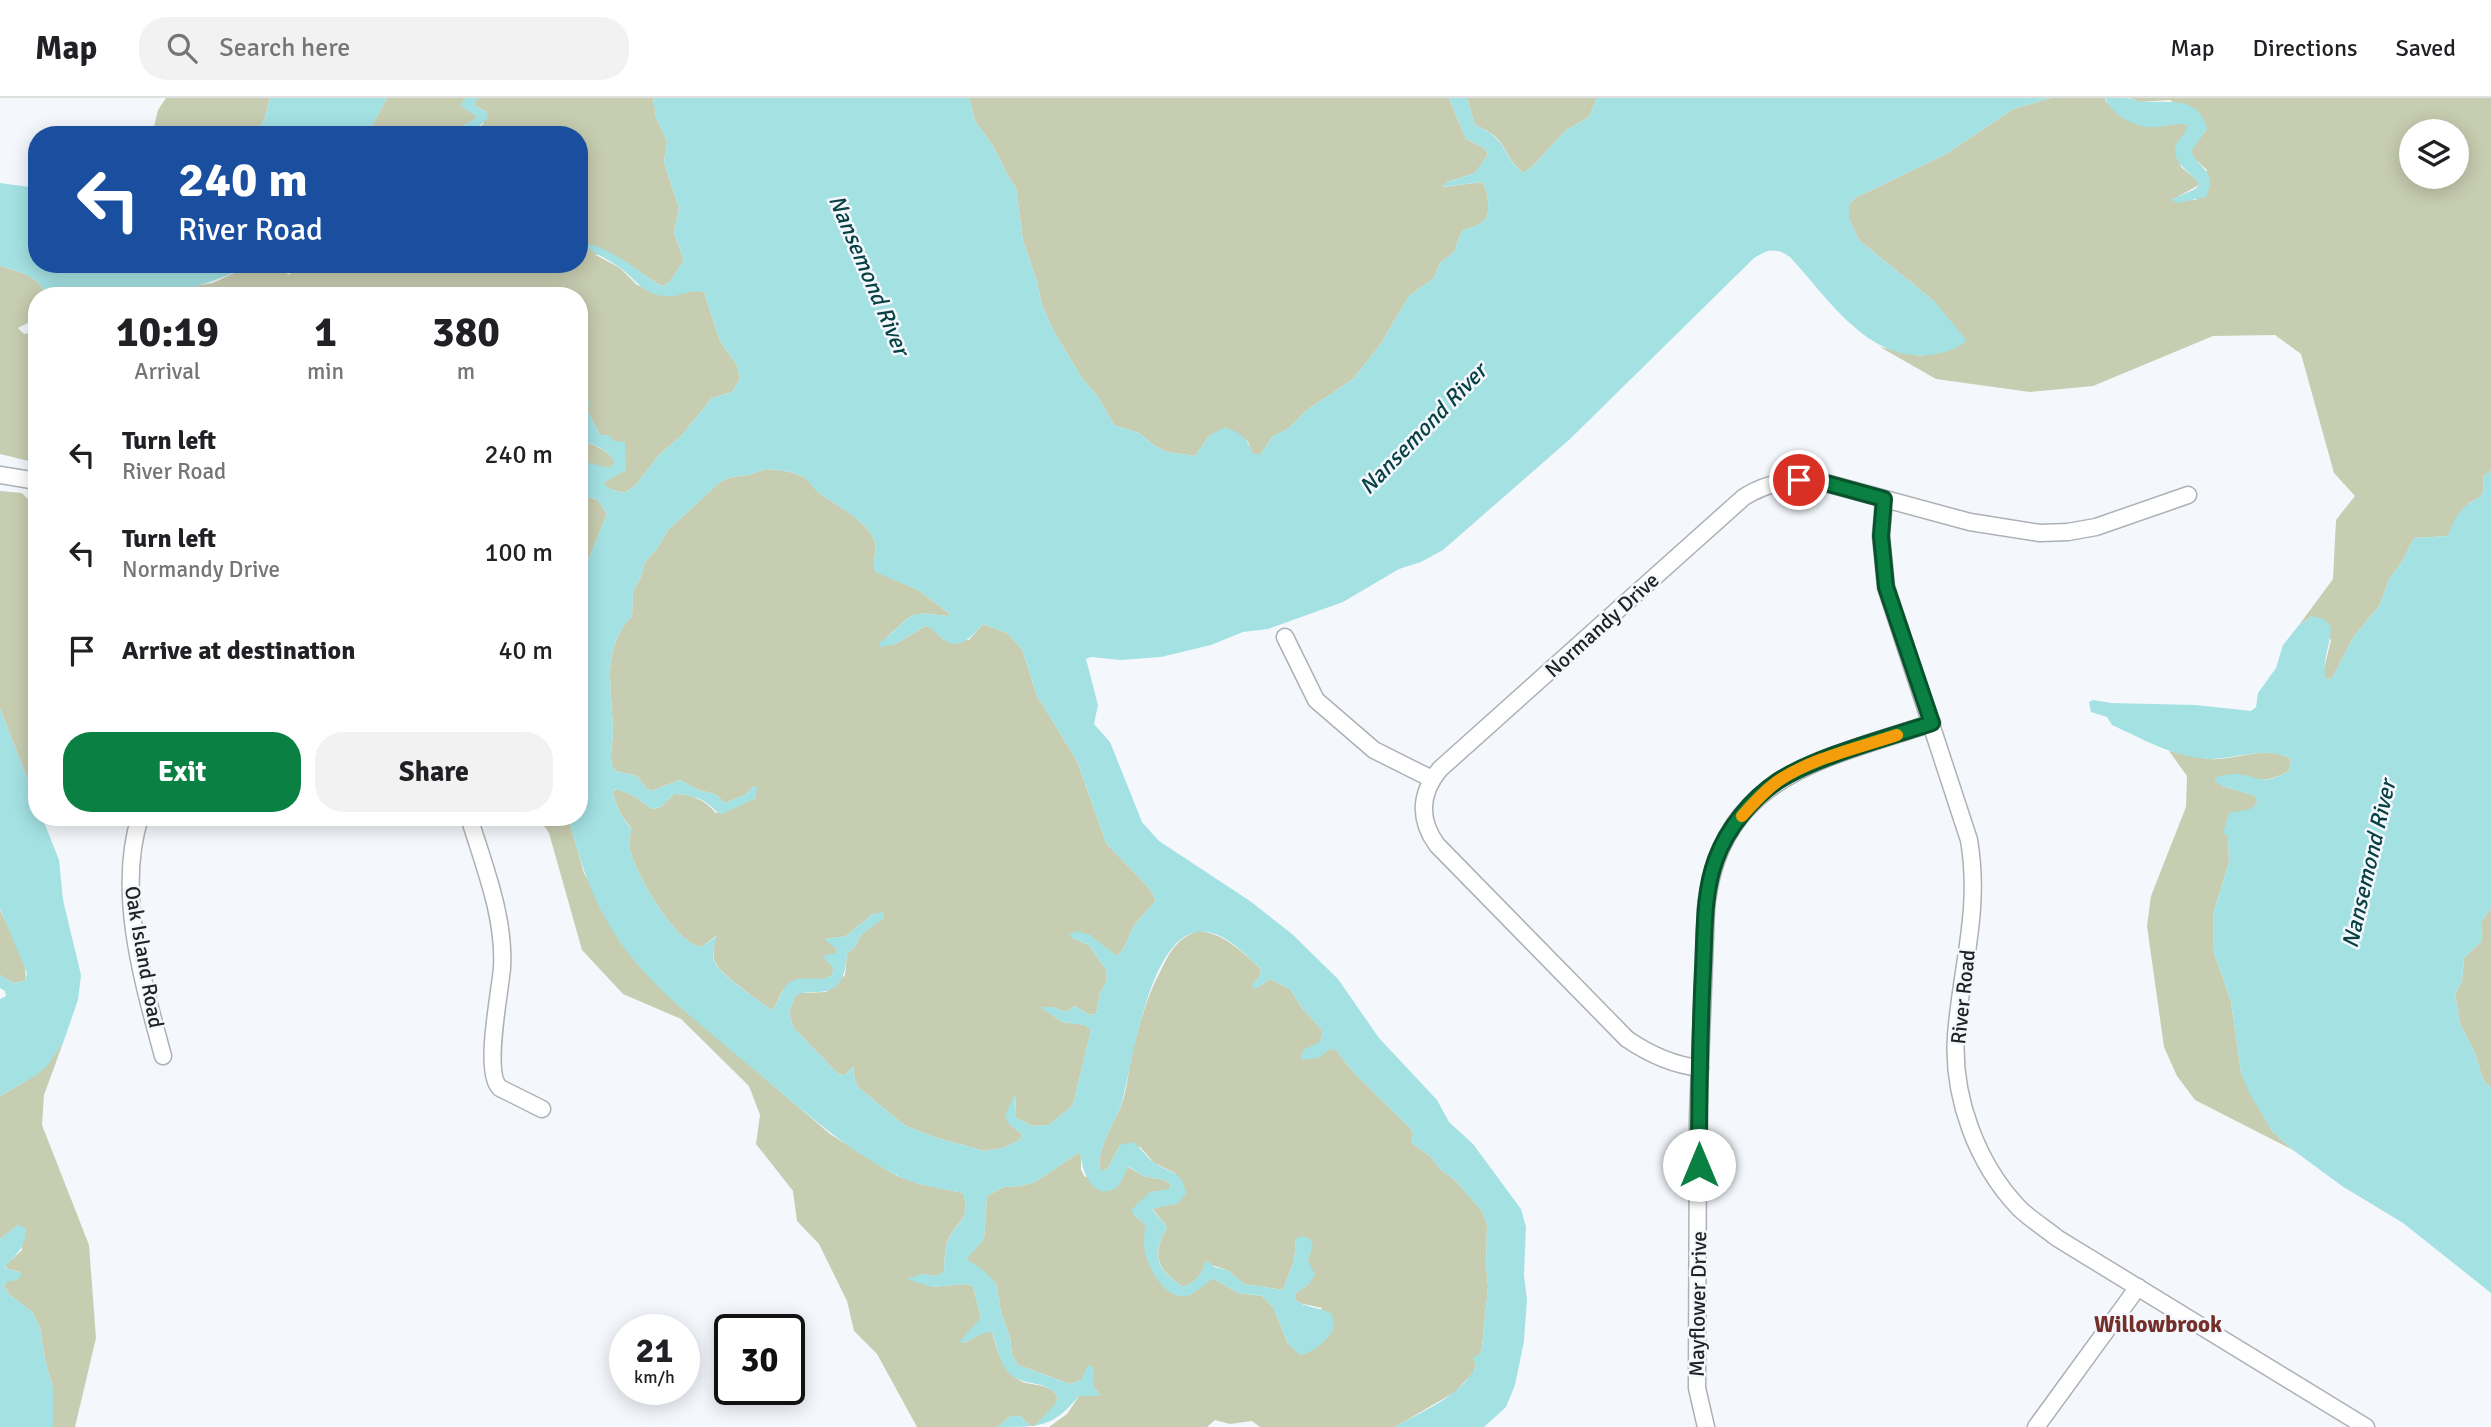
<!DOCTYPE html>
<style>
:root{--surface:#fff;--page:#f2f2f2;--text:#202124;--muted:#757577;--line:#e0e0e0;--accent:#0b8043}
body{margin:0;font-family:Signika,sans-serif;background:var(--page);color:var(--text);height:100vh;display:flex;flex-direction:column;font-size:26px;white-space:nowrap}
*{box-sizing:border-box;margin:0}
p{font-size:23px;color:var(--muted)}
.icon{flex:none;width:38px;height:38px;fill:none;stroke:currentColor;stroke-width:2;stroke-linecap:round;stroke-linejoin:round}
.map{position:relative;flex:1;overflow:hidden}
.drawer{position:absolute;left:28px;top:189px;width:560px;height:539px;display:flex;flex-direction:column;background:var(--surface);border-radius:28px;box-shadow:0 4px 18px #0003}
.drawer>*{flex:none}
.hud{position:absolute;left:28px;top:28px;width:560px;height:147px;border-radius:28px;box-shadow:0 4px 18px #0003;background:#1a4fa0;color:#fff;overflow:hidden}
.tools{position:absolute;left:2399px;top:21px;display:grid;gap:14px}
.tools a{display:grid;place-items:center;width:70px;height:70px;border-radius:50%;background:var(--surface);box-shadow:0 4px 18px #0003;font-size:35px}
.speed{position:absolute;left:609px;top:1216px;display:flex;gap:14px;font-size:35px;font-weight:700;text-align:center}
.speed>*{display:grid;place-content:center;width:91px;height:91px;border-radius:50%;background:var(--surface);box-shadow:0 4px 18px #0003;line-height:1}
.speed small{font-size:18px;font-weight:400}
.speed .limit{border:4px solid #111;border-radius:10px;background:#fff;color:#111}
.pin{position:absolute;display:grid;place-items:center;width:60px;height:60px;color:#fff;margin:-30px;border:4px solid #fff;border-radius:50%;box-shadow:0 2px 7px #0007}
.me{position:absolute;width:77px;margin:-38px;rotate:0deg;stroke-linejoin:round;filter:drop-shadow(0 0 5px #0008)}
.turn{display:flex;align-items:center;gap:24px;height:147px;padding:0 35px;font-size:32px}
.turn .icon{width:91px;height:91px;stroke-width:2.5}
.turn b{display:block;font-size:49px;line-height:60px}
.eta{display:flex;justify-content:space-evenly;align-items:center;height:119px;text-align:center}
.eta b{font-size:42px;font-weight:800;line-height:49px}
.button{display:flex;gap:14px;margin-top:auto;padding:14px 35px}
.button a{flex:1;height:80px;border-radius:28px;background:var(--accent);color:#fff;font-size:28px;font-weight:800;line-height:80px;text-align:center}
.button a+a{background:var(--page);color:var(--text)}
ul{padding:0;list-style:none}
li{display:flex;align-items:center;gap:21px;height:98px;padding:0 35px}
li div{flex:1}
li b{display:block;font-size:26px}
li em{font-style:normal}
header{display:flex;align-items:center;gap:42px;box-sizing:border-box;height:98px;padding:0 35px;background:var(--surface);border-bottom:2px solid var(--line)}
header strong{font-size:33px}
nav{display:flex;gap:38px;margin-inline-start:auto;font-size:24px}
.search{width:490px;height:63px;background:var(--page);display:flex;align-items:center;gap:18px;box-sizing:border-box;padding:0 24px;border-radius:28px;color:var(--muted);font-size:26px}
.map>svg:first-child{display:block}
</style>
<header>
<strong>Map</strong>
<div class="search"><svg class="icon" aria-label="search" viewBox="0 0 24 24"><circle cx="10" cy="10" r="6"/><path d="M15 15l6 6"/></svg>Search here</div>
<nav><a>Map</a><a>Directions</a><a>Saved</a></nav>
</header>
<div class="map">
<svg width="2491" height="1329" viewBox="0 0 2491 1329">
<rect width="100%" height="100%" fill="#f4f8fd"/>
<g fill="#c7cdb0" fill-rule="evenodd">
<polygon points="166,0 270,0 265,20 255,37 152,37 158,12"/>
<polygon points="387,0 466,0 461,7 478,19 462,29 458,37 367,37"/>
<polygon points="478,0 653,0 656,20 667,43 664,64 679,110 674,135 684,162 669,185 661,188 622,162 594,156 620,170 637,187 671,198 693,192 704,194 720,243 737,267 740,281 732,294 712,300 682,337 658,358 635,388 624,395 610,391 602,385 626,372 614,343 600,337 588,314 588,302 579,301 579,198 68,198 71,191 81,189 146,196 213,185 253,166 279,166 280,172 290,177 290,166 579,166 579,37 470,37 483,26 487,14 476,8 474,4"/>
<path d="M969,0h480l17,41 18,9 4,7 -13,18 -28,9 -4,5 40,-5c4,9 9,31 1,39 -5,4 -15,7 -22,10l-8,21 -14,11 -6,15 -25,18 -29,49 -27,34 -46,31 -19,19 -15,7 -13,19 -8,-1 -4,-13 -38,-6 -15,21 -28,-4 -12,-6 -16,-13 -25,-8 -16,-28 -16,-19 -29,-48 -11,-25 -6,-27 -13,-37 -7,-53 -8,-12 -15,-30 -18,-25z"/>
<path d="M1467,0h130l-8,19 -24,14 -33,36 -9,6c-23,-20 -13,-34 -48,-48z"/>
<path d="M2051,0h54l1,4 48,25 26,-4 7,2v5l-11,16 5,21 16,13 2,5 -27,15h24l11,-30 -13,-12 -4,-7 17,-22 -37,-29 -31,2 -9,-4h361v372l-8,7 1,11 -3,9 -12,6 -21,33 -34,2 -12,24 -13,17 -9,26 -26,31 -22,42 -7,1 -2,-6 8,-33 -19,-24 -13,9 34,-46 3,-59 19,-24 -21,-23 -33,-119 -26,-19 -62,1 -120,50 -63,6 -94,-13 -56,-32 41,9 14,-54 -76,-62 -10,-21v-15l6,-6 91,-44 67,-45zM2412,33h45v46h-45z"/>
<path d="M0,168c23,7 35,8 48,30h-11v22l-19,10 6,6 13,-3v132l-37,-9z"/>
<path d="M579,344c15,1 28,8 37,20l-7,7 -30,12z"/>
<path d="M766,371c13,1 25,2 38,8 6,4 9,11 15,16 17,12 45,26 55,46 5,12 -3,21 1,32l43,19 32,24 -2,2c-11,-1 -24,-4 -34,-1 -10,4 -24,21 -34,28l16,1 29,-18 7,2 12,12h25l14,-16 24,9 15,16 15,47 40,65 29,82 43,45 7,12 -23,27 -9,21 -8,9 -26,-22 -18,3 17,7 17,25 1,10 -7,13 -4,21 -7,1 -14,-9 -9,6 -14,-5h-11l21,15 23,3 6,5 -18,75 -24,20 -17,1 -17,-9 1,-21 -7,28 13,10 -2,6 -17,8 -19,3 -50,-14 -30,-12 -46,-38 -3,-6 -2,-14 -8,8 -7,-1 -45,-47 -4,-14 6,-17 5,-3 26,-1 19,-17 2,-21 8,-7 6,-12 22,-17 -10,-4 -27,22 -21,3 12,10 -5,26c-15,10 -29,-3 -46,12 -7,5 -7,17 -14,23 -12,-8 -50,-35 -56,-46 -5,-8 -1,-20 0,-28l-15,11c-26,-4 -68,-76 -72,-102 0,-5 2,-12 2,-17l-11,-15 -8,-21 5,-3 17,7 18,13 9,-2 13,-13c18,0 31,6 42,19l40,-15 -2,-12 -9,9 -20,8 -10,-9 -17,-4 -18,-10 -29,11 -5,-3 -9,-12 -22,-5c-7,-10 -3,-24 -2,-36 0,-43 -14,-84 19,-119l1,-25 7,-12 5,-17 11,-12 12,-20 52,-48 11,-5 17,-2z"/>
<polygon points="0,393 22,395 37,411 37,705 0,611"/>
<polygon points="579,396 598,402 607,416 579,484"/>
<path d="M2169,653c13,2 26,6 39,8 26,2 60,-15 83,0l-2,12c-23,12 -28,10 -52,3l-15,12 34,10 1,7 -29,33 1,27 -16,51 1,39 17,48 10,72 31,58 21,19 -98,-50 -18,-24 -13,-29 -17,-121 4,-30 35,-89 1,-31z"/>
<path d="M538,719h30l16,56 53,91 49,47 144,123 67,42 23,8 43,9c9,30 -8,27 -16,50 -3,9 -2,20 -3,29l-7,4 -15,-2 10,13 32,-3 9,2 8,32 -17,25 21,-11h7c5,17 10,38 27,48 12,7 31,2 39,17l-2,7 -21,22h-4l-11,-10h-9l-14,11h-80l-40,-73 -23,-23 -7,-30 -28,-57 -22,-23 -4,-30 -37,-47 4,-29 -11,-29 -68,-67 -58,-25 -41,-44 -33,-117z"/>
<polygon points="2491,810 2491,990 2483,982 2475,955 2460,926 2455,896 2462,883 2464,860 2482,843 2481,824"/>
<path d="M0,812c8,18 30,52 25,71l-11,2 -14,-8z"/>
<path d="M1198,833c27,2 44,21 63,38l-1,7 -8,9 5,3 13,-9 20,10 12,19 21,23 -3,11 10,7 6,1 19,24 56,55 2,5 -1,9 19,14 9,12 15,11 27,31 5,13 -1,42 2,20 -6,62 -9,25 -18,19 -60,35h-135l-8,-6 -22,3 -15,-4 -8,7h-158l18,-13 12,-18 21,-1 -7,-9 -12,-6 -11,4 -52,-19 -6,-11 -2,-16 -9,-26 -5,-29 -30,-24 18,-20 3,-43 17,-9 17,-1 14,-4 43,-29 3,3v14l4,7 42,-11 16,10 22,4 6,5 -2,5 -19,2 -16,23 11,9c-1,48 7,48 45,71l17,-14 7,-2 24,14 24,3 11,11 15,37 34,-36 -23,-5 -4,-4 1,-6 13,-9 -1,-24 4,-15 -16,-6 -2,22 -11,29 -39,-6 -17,-14 -22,-7c-3,13 -10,19 -22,24 -28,-20 -31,-31 -16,-60l-15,-19 27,-5 -4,-30 -21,-10 -14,-16 -20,-2 -12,23 -4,3 -4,-2c-3,-22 15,-46 22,-66 5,-14 6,-29 9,-43 7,-32 15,-63 31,-92 9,-18 16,-30 36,-37z"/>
<path d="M63,945l-19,52 -2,30 47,120 7,93 -21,89h-22v-39l-8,-28 -5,-32 -8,-16 -23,-18 -5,-8 2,-4 14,-10 -12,-3 -3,-3 17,-16 -4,-25 -18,14v-143c31,-17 42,-24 63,-53z"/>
</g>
<g fill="#a4e1e3" fill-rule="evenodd">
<polygon points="270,0 387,0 367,37 255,37 265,20"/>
<polygon points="466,0 478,0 475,4 476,8 487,14 488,20 470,37 458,37 462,29 477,19 460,7"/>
<path d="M653,0h316l6,23 18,25 15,30 8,12 7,53 13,37 6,27 11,25 29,48 16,19 16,28 25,8 16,13 12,6 28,4 15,-21 15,-8c16,7 22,9 27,26l8,2 13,-19 15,-7 19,-19 46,-31 27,-34 29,-49 25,-18 6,-15 14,-11 8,-21c7,-3 16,-6 22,-10 8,-8 3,-30 -1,-39l-42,5 6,-5 28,-9 13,-18 -4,-7 -18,-9 -17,-41h18l8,27c35,15 25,29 48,48l9,-6 33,-36 24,-14 8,-19h454l-38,11 -67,45 -91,44 -6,6v15l10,21 76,62 30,36v4c-8,7 -19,10 -29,12 -66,12 -107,-55 -146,-97 -15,-10 -23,-8 -37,2l-184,181 -126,110 -22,12 -22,7 -56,33 -75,27 -25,3 -32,13 -50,12 -40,3 -30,-3 -5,2 12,46 -4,19 16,18 32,80 17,19 91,60 42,33 46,45 41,59 58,62 12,22 24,22 48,65 5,18 -2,49 3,23 -3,42 -9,44 -9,22 -22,20h-89c27,-16 67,-31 81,-61l-3,-9 7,-3 2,-6 6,-62 -2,-20 1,-42 -5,-13 -27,-31 -15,-11 -9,-12 -19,-14 -1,-3 2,-6 -2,-5 -56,-55 -19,-24 -6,-1 -12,9 -17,2 2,-10 17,-8 3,-11 -21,-23 -12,-19 -20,-10 -13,9 -4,1 -1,-4 8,-9 1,-7c-15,-14 -32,-33 -53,-37 -57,-11 -75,129 -85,166 -5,22 -26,47 -23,70l4,3 4,-3 12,-23 12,-3c9,5 13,14 21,20 16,12 29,7 33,31l-7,10 -27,6 15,18c-15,29 -13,40 16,60 12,-5 19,-12 22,-25l3,-1 6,6 13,3 17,14 39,6 11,-29 2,-22 6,-3 7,2 4,7 -5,15 7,15 -6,9 -13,9 -1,6c8,9 26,8 37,15 0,4 2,8 2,12 -2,12 -23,28 -34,29l-12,-11 -15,-37 -11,-11 -24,-3 -24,-14c-10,3 -17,15 -28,17 -21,3 -37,-26 -41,-44 -2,-8 0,-19 0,-28l-11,-9 -3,-5 19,-18 19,-3 2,-4 -6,-5 -22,-4 -15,-10c-3,7 -6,16 -11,21 -22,16 -35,-14 -36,-31l-3,-3 -43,29 -14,4 -17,1 -17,9 -3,43 -17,20 17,12 12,12 5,29 9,26 2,16 6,11 52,19 11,-4 7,-15 6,3 -1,18 8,10h-22c-26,31 -38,31 -82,31l14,-11h9l11,10h4l20,-22 3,-7c-10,-18 -36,-10 -49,-24 -10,-11 -12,-28 -17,-41 -13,0 -21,11 -34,11l23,-25 -8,-32 -9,-2 -32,3 -25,-8 15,-5 15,2 7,-5c1,-8 0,-19 3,-28 8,-22 25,-20 16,-50 -22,-5 -46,-7 -67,-18 -53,-27 -98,-69 -144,-107 -51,-44 -112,-87 -145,-147 -19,-32 -29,-68 -39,-104h11v-235l28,-68 -9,-14 -19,-6 2,-33 28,7 6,-6c-8,-12 -21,-20 -36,-20v-43l10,1 -1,12 12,23h9l5,6 11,1 1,28 -23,13 7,6 14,4 11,-7 23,-30 24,-21 30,-37 20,-6 8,-13 -3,-14 -17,-24 -16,-49c-13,-3 -20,3 -33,4 -26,2 -34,-16 -52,-29 -13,-9 -26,-14 -38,-24 26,1 58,29 80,43l8,-3 15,-23 -10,-27 5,-25 -15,-46 3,-21 -11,-23zM766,371c13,1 26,2 38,8 6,4 9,12 15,16 17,12 46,27 55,46 5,12 -3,21 1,33l43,18 32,24 -2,2c-11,-1 -24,-4 -34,-1 -10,4 -24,22 -35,28l1,4 16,-3 29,-18c10,2 11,9 19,14 17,11 29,-5 39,-16l24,9 15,16 15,47 40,65 29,82 43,45 7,12 -23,27 -9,21 -7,8 -27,-21 -13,-4 -8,4 3,3 17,7 17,25 1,10 -7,13 -4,21 -7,1 -14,-9 -9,6 -14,-5h-12l22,15 22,3 7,5 -18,75 -24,20 -17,1 -17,-9 1,-25 -11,24 4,8 13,10 -2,6 -17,8 -19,3 -50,-14 -30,-12 -46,-38 -3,-6 -2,-14 -8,8 -7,-1 -45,-47 -4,-14 6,-17c7,-4 14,-4 22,-4 25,0 28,-17 30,-38l8,-7 6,-12 23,-17v-6l-11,2 -27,22 -22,3 13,10 -1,4 -14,3 11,12 -1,7c-13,9 -28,-2 -42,7 -10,7 -10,21 -18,28 -13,-9 -50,-34 -57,-47 -4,-8 0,-19 2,-27l-16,11c-26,-4 -68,-76 -72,-102 0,-5 2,-12 2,-16l-11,-16 -8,-21 4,-3 18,7 18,13 9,-2 13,-13c10,0 26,3 34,10 6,4 7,8 14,10l34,-16 1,-11 -3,-1 -9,9 -20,8 -10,-9 -17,-4 -18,-10 -29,11 -5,-3 -9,-12 -22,-5c-7,-10 -3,-24 -2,-36 0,-43 -14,-84 19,-119l1,-25 7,-12 5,-17 11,-12 12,-20 52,-48 11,-5 17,-2z"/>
<path d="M2105,0c7,0 15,0 22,0 6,1 11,4 17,4 29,0 56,-4 63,27l-16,22c9,20 27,19 15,46l-28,6 -7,-3 24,-11 4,-4c-6,-13 -29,-21 -23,-40 3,-8 11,-11 11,-20 -10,-3 -19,1 -29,2 -20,2 -45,-10 -53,-29z"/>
<path d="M0,85l37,5v76h216c-34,16 -68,29 -106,30 -21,1 -44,-4 -66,-7l-10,2 -3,7h-20c-13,-22 -25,-23 -48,-30z"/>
<path d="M2491,372v438l-10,14 1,19 -18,17 -2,23 -7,13 5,30 15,29 8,27 8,8v205l-88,-70 -61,-37 -49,-36 -21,-19 -23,-38 -8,-20 -10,-72 -17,-48 -1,-39 16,-51 -1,-27 -5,-3 6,-20 22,-4 6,-6 -2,-7 -33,-10 -7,-5v-4c7,-1 16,-4 23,-3 27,4 23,12 51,-3l2,-12c-22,-14 -56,0 -81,0 -35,-1 -67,-20 -98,-34l-5,-8 -16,-5 -2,-10 4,-2 18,3 85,2 55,6 5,-4 2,-14 18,-25 7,-23 16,-20 13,-9 12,3 7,8c0,16 -10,37 -5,52l6,-1 22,-42 26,-31 9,-26 13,-17 12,-24 34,-2c8,-22 12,-28 33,-40l3,-8 -1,-11z"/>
<polygon points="0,611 37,705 37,719 42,719 59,762 63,802 81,877 78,902 63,945 47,968 35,978 0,998 0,901 6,898 5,893 0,890 0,877 14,885 25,883 27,875 0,811"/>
<path d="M18,1127l8,3c0,18 -9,26 -21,39l3,2 12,3 1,4 -4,4 -11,2 -2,4 5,8 23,18 8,16 5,32 8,28v39h-53v-188z"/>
</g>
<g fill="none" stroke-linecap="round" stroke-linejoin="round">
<defs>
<g id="street">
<polyline points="0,377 37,383"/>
<path d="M1884,401l-3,37 5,51 83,253c12,71 -8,127 -13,196 -4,61 21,128 63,172 11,11 26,20 38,30l309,189"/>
<polyline points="1285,539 1316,602 1374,652 1432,681"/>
<path d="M140,719c-24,75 3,165 23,239"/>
<path d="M469,719c15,49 36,100 33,151 -2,25 -19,105 -2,120l42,21"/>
<path d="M1700,970c-28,-3 -51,-14 -73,-29l-190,-194c-19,-26 -17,-52 3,-76l304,-272c26,-16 49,-18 78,-15l148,40 70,11 28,-1 28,-5 92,-32"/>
<path d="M1706,1329l-9,-39 1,-270 8,-209c13,-134 119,-150 226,-186"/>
<polyline points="2036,1329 2138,1189"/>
</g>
</defs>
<use href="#street" stroke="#adb1b6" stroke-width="19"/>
<use href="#street" stroke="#fff" stroke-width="16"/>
</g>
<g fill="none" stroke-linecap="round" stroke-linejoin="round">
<defs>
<path id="route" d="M1699,1067c0,-65 1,-131 4,-196 2,-36 0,-75 13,-110 11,-30 35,-60 62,-78 39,-25 109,-43 154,-58l-46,-136 -5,-51 3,-37 -62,-17 -23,-2"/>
</defs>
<use href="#route" stroke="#07532c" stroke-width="18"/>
<use href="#route" stroke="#0b8043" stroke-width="12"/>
<path stroke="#f59e0b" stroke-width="12" d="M1742,718c11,-12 22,-25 36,-35 34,-23 80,-33 119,-46"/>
</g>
<g text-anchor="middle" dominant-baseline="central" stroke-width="5" stroke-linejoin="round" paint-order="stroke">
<g font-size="21" fill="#212224" stroke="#f4f8fd">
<text transform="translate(1602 527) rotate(-42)">Normandy Drive</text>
<text transform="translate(144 859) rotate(80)">Oak Island Road</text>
<text transform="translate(1963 899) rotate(-84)">River Road</text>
<text transform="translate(1698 1206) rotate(-89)">Mayflower Drive</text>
</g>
<g font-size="23" font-style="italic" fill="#074143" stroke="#f4f8fd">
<text transform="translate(869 177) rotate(67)">Nansemond River</text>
<text transform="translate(1423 331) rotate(-46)">Nansemond River</text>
<text transform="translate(2369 766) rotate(-77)">Nansemond River</text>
</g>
<g font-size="23" font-weight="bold" fill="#752f2a" stroke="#f4f8fd">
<text x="2158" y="1226">Willowbrook</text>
</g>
</g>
</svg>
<div class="tools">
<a><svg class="icon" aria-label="layers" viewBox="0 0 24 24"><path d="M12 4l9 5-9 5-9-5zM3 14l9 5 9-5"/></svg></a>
</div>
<div class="speed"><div>21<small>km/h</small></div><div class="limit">30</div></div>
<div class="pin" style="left:1799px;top:382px;background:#d93025"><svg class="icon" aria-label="arrive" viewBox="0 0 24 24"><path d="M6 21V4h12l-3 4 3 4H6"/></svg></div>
<svg class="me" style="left:1699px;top:1067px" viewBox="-20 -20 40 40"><circle r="19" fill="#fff"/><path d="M0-13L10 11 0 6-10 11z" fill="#0b8043"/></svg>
<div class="hud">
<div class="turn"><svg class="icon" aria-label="left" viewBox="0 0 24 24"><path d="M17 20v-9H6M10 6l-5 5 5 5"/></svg><div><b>240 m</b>River Road</div></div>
</div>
<section class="drawer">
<div class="eta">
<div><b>10:19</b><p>Arrival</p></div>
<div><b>1</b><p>min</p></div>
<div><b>380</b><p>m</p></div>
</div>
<ul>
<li><svg class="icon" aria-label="left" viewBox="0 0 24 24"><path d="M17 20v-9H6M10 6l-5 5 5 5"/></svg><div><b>Turn left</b><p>River Road</p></div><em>240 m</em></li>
<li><svg class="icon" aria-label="left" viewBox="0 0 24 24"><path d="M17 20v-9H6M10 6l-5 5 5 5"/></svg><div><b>Turn left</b><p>Normandy Drive</p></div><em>100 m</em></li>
<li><svg class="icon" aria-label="arrive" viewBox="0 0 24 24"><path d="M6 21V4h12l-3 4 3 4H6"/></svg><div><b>Arrive at destination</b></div><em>40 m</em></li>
</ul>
<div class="button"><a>Exit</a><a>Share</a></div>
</section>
</div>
